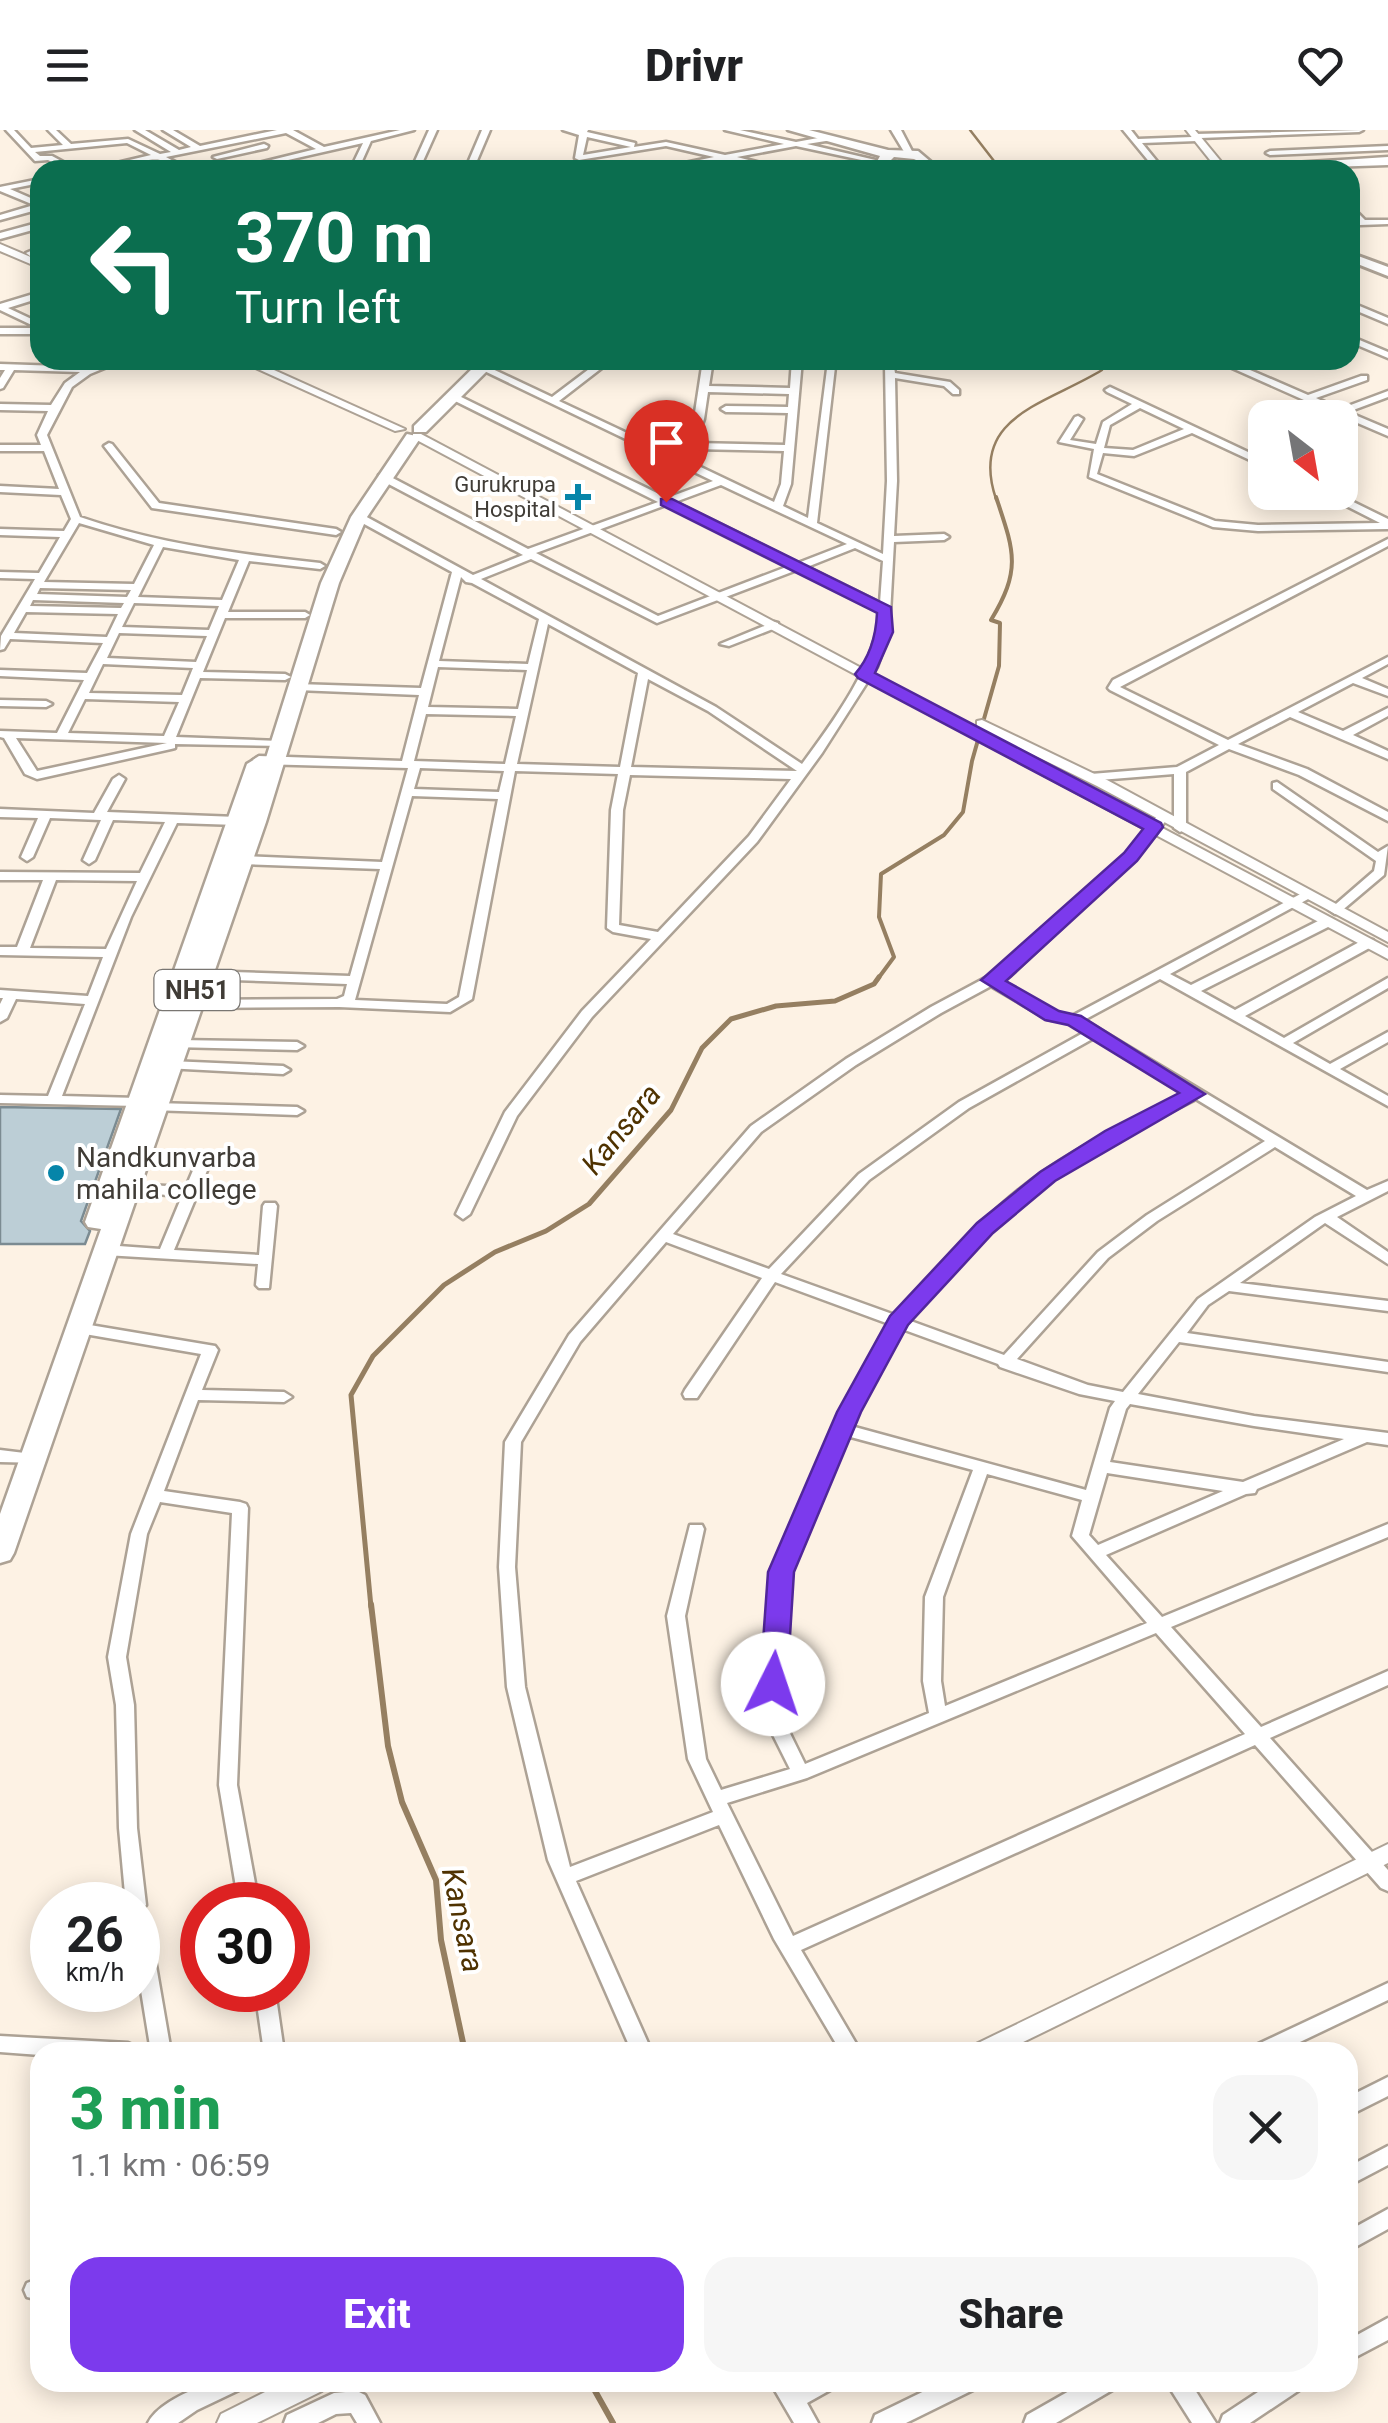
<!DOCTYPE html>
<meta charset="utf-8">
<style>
:root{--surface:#fff;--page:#f6f6f6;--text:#202124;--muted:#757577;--accent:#7c3aed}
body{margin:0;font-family:Roboto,sans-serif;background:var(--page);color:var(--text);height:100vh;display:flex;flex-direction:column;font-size:38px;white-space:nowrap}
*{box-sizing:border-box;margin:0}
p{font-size:32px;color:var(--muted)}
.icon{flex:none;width:55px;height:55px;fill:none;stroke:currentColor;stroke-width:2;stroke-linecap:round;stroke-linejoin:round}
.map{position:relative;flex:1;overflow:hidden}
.sheet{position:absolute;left:30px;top:1912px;width:1328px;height:350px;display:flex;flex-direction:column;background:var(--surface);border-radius:30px;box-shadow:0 5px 25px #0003}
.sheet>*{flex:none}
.top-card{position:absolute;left:30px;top:30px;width:1330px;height:210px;border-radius:30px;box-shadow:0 5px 25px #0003;background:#0b6e4f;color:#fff;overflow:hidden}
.needle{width:65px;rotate:149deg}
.controls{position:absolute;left:1248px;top:270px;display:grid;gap:20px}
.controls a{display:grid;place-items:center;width:110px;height:110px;border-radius:20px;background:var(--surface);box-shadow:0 5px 25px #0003;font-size:50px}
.speed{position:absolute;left:30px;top:1752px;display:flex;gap:20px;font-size:50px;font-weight:700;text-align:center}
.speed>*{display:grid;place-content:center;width:130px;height:130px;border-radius:50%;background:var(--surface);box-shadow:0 5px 25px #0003;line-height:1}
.speed small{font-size:25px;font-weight:400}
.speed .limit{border:15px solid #d22;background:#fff;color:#111}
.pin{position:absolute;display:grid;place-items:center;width:85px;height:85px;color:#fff;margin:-102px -42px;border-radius:50% 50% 50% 0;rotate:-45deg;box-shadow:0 0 10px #0007}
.pin .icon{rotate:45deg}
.me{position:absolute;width:110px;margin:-55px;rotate:4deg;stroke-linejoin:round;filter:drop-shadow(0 0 8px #0008)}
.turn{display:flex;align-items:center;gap:35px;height:210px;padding:0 40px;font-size:45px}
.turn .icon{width:130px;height:130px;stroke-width:2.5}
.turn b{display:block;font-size:70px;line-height:85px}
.round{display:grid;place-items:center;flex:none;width:105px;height:105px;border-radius:30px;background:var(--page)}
.head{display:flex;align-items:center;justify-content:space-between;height:170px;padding:0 40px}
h1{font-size:60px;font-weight:800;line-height:75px;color:#1e9e55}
.primary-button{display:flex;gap:20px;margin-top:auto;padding:20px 40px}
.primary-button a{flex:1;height:115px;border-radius:30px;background:var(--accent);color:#fff;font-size:40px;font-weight:800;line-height:115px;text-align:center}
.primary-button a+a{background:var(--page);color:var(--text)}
header{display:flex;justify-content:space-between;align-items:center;height:130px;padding:0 40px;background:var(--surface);font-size:45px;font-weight:800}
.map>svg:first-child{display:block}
</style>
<header><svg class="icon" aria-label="menu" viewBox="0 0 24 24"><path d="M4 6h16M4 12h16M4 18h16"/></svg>Drivr<svg class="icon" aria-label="heart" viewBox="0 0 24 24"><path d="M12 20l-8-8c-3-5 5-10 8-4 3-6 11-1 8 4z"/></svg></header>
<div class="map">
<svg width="1388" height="2293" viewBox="0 0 1388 2293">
<rect width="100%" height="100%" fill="#fdf2e4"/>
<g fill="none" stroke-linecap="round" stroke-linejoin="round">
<g stroke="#957f61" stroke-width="2.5">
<polyline points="970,0 1001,40"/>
<path d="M996,369c-28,-83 51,-95 106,-129l-3,-10"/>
</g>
<path stroke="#957f61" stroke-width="4" d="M877,850l17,-23 -15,-40 2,-43 63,-39 19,-23 9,-51 27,-95 1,-43 -9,-3c31,-51 23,-69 5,-123"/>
<polyline stroke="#957f61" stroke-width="5" points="371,1477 351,1265 373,1226 444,1155 495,1122 546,1101 589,1074 671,980 702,918 731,889 776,876 835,871 874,854 879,847"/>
<g stroke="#957f61" stroke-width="6">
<polyline points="371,1474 388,1616 402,1672 436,1750 441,1810 465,1922"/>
<polyline points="590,2252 613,2293"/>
</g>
</g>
<polygon fill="#bcced6" stroke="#7b8b92" stroke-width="2.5" points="0,977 121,979 81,1091 90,1101 85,1114 0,1114"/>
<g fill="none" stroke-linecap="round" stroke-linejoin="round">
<defs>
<g id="minor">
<path d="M6,0h8l17,18 32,-3 -15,-15h8l15,14 57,-5 32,15 11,-2 -36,-22h10l34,20 12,-3 -28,-17h10l27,16 77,-16h16l31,17 76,-17h14l-43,11 -13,29h-8l13,-27 -119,27h-14l86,-21 -30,-16 -120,24 24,13c-13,0 -19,-7 -30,-10 -12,-3 -54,10 -73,10l64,-15 -24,-12 -92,9 5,4h12l26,14h-10l-20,-10 -13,1z"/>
<polygon points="429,0 437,0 419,40 411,40"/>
<polygon points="482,0 490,0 473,40 465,40"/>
<path d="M563,0h25l-1,2 48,11 -1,4 32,-5 59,13 59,-11 -59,-14h15l56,12 33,-6 3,4 -25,4 77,18 -4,2 -84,-18 -59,11 51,13c-22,0 -43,-11 -64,-10 -25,0 -48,10 -73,10l63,-13 -48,-11 -87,14 -4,-2 4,-23zM587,7l44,10 -48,8z"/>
<polygon points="1123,0 1131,0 1138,9 1192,7 1195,4 1363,0 1359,2 1200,8 1197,11 1142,13 1164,40 1156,40"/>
<polygon points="264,14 268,16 267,18 217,29 213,27"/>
<polygon points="1388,16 1388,20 1270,25 1266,23 1270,21"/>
<polygon points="558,35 568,40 555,39 554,37"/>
<polygon points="40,49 40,53 10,59 40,72 40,79 0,90 0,85 34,75 0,61 0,57"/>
<polygon points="1350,75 1365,90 1388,90 1388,94 1360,95 1350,82"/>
<polygon points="37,93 40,93 40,98 0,109 0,103"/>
<polygon points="40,117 40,123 30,126 26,123"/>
<polygon points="40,162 40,168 8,178 40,193 40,204 0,204 0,198 38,198 0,180 0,174"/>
<polygon points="1350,172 1388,188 1388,194 1350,178"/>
<polygon points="1350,206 1388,222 1388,228 1350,212"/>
<path d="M110,230h14l-34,14 -18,13 -25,48 33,82c78,27 158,37 240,46l5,3 -5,3 -71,-8 -21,51h77l5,3 -5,3h-80l-22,54 82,2 6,3 -6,3 -85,-2 -24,59 103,4 6,3 -2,2 -108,-2v4l-4,1 -134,30 -12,-5 -21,-36 -4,-1v-6l57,2 27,-53 -84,-4v-6l87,3 16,-30 -93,-4 -6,10 -4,1 1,-14 34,-57 -35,-1v-6l39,1 21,-36 -60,-2v-6l64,2 7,-12 -10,-24 -61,-3v-6l59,3 -15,-38h-44v-6h41l-4,-10 11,-24 -48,-1v-6l51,1 14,-22 15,-11 -66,-2 -11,18 -3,1v-11l5,-8h-5v-6l91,3zM79,393l75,22 -20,39 -90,-2zM163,417l76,13 -17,40 -84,-3zM40,458l91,2 -4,7 -90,-3zM33,470l91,3 -3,5 -91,-2zM134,473l85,3 -10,24 -87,-3zM26,482l92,2 -11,23 -93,-4zM119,503l88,3 -11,26 -89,-4zM103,534l90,4 -11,27 -93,-2zM85,569l94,3 -15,34 -96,-3zM16,608l151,5 -130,28z"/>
<path d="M601,230h11l-53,41 121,57 14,-39 9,-59h10l-4,26 81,2 2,-28h10l-11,124 -8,22 25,12 19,-149 8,-2 -18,156 66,31 4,-73 -2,-116 -7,-5 15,2 2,11 55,9 9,8v4h-6l-9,-8 -49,-8 2,103 -3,55 50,-2 5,3 -5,3 -50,2 -5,90 -12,35 -55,86 -65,89 -165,175 -75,99 -47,98 -7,5 -7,-5 49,-102 77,-101 69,-72 -38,-7 -6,-4 4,-118 7,-36 -103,-3 -43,228 -22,13 -111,-5 -147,1 -7,-4 7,-4 145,-1 7,-3 3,-12 -145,-5 -7,-4 7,-4 148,5 30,-107 -137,-5 -6,-4 6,-4 139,6 26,-94 -149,-4 -6,-4 6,-4 143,5 17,-66 -122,-5 -6,-3 6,-3 124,4 31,-116 -97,-53v-4h8l110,60 50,-20 -144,-76v-4h8l141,74 130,-47 -209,-104v-4h6l212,104 46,-17 -237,-114 8,-2 68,32zM708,262l81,2 -1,13 -62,-1 -5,3 5,3 62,1 -3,32 -90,-2 9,-24zM693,319l91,2 -3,33 -7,18 -86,-41zM721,355l126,59 -49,19 -123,-61zM666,375l123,61 -131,50 -122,-63zM855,418l28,13 -3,42 -73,-36zM531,429l126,64 140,-53 83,41c-3,52 -47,111 -78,153l-86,-57 -235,-128zM461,447l5,5 6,1 67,36 -11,45 -89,-3zM548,494l90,49 -18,94 -103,-3zM438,537l89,3 -9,39 -90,-2zM648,549l60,32 89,60 -166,-4zM426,584l90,2 -11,48 -91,-3zM420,638l84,3 -5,21 -85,-3zM630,645l161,4 -42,57 -91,96 -39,-7 4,-115zM412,666l86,3 -39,198 -12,7 -92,-4z"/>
<polygon points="1152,230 1167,230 1149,237 1144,234"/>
<polygon points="1214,230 1227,230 1308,265 1361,246 1367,246 1367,250 1316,268 1340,279 1388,261 1388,267 1348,282 1388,299 1388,306 1339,285 1319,288 1331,282"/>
<path d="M1110,257l155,73v7l-73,-34 -58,23 -31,-3 -6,21 118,47 43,4 122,-2 -61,-31h14l55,27v10l-130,2 -45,-4 -124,-50 5,-28 -35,-7 16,-25 3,-1 5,3 -13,21 26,4 7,-22 29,-18 -25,-12 -2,-2zM1140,278l44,21 -51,21 -29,-2 6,-23z"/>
<polygon points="109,313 112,314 159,373 336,399 341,402 336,405 152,378 104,316"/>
<polygon points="1388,409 1388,416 1120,557 1228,610 1388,527 1388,534 1362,548 1388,559 1388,566 1353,553 1298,582 1343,601 1388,578 1388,586 1353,605 1388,621 1388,629 1290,587 1238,614 1307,639 1388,682 1388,691 1299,645 1229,619 1186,642 1186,698 1180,702 1174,698 1174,644 1087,651 1087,645 1091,644 1177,637 1219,615 1110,560 1108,558 1113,550"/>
<polygon points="774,492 778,493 778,497 729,516 720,514"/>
<polygon points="0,570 46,571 52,574 46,577 0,576"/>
<path d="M119,645l6,4 -18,33 130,5 6,4 -6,4 -60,-2 -46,94 -69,179 76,2 7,4 -7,4 -138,-3v-8l48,1 37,-92 -69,-5 -9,19 -7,4v-18l3,-6h-3v-8l88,6 15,-39 -103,-2v-8h17l26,-67h-43v-8l140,1 25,-51 -52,-2 -18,40 -6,4 -6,-4 18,-40 -51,-2 -17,39 -6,4 -6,-4 17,-39 -38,-1v-8l94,4 19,-34zM56,750l81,1 -31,68 -76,-1z"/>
<polygon points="1277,652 1378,722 1388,716 1384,745 1339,783 1335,784 1329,780 1374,741 1376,731 1273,659 1273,653"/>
<path d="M1162,684l6,4 -34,42 -124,116 -9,4 55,33 16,3 234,-125 4,1v6l-140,76 21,11 131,-66h10v6l-131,66 34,19 128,-70h10l1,3 -1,3 -128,70 39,22 104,-60v10l-95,55 37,21 58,-32v10l-48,27 48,27v10l-228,-127 -76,41 283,170 21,-9v10l-51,26 51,35v12l-63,-41 -85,60 148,18v10l-159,-20 -21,14 -21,28 201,29v10l-209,-30 -41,52 116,22 134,17v12l-21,-3 -110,47 -2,4 -9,1 -140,61 56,62 226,-93v13l-217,90 90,100 127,-56v14l-118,53 118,132v21l-7,-3 -126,-143 -454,205 60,102h-20l-67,-113 -55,-114 -143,56 76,171h-20l-84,-192 -41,-173 -8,-120 6,-125 64,-107 182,-209 95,-67 85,-52 69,-37 126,-116 32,-39zM991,856l56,33 23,4 15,9 -126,70 -100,72 -90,95 -96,-35 88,-102 95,-67 85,-52zM1094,908l92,55c-48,24 -97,48 -142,78 -57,39 -102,94 -149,144l-114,-41 88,-94 100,-72zM1196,969l69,42 -118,74 -49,37 -94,103 -96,-35c46,-49 90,-102 145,-141 44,-32 94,-55 143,-80zM1275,1017l81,49 -41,21 -117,82 -75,93 -35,-7 -71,-26 91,-101 49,-37zM666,1112l96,36 -77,112 -2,4 2,4h12l78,-116 114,42 -56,105 -60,143 -11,141 28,56 -69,21 -15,-31 -21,-143 19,-87 -2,-4h-12l-23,91 21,143 25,53 -143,55 -45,-180 -10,-120 6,-125 59,-100zM902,1199l96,35 2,3 79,27 36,7 -5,7 -24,82 -235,-64zM1130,1274l124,22 90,13 -101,43 -133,-20 16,-53zM847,1306l126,34 -48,127 -2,84 6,32 -124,51 -25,-51 9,-141zM1107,1343l116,18 -125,54 -9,-10zM987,1344l95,26 -10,36 75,87 -202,83 -4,-25 2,-84zM1156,1503l89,101 -452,202 -66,-133 80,-25z"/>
<polygon points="178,910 297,912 304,916 297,920 173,917 171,914"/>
<polygon points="170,931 283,936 290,940 283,944 165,938 163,935"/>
<polygon points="155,973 297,977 304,981 297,985 150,980 148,977"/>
<polygon points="204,1027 211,1031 174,1120 259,1125 263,1076 265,1073 275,1073 277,1076 269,1158 259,1158 256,1155 258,1134 105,1125 98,1120 105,1115 160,1119 182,1066 127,1062 120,1058 127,1054 186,1057 197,1031"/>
<polygon points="78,1193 215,1216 218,1220 202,1260 284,1262 292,1267 284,1272 198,1270 164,1361 240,1372 246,1374 248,1378 237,1655 259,1775 239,1775 219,1655 232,1383 160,1372 147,1404 126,1527 134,1575 137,1698 146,1775 139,1782 145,1783 148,1789 171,1922 151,1922 138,1842 138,1775 126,1775 119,1698 116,1575 108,1527 131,1404 201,1224 73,1202 70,1198"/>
<polygon points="0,1320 41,1325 43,1329 41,1333 0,1332"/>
<polygon points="1388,1853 1388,1870 1279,1922 1251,1922 1254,1916"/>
<polygon points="255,1860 275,1860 284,1922 264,1922"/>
<polygon points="0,1906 128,1913 135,1916 138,1922 40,1922 40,1925 0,1922"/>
<polygon points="1388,1947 1388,1966 1348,1986 1348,1967"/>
<polygon points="1388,2016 1388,2035 1348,2056 1348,2037"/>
<polygon points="1388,2079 1388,2099 1348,2121 1348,2101"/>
<polygon points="35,2150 40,2150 40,2170 27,2167 24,2160 27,2153"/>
<polygon points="1388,2188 1388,2210 1348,2231 1348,2210"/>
<path d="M209,2252h35l-3,7 -44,21 -19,13h-30c10,-20 41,-31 61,-41z"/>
<polygon points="770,2252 794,2252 796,2256 802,2252 835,2252 832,2259 807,2273 818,2293 794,2293"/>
<polygon points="943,2252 978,2252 975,2259 906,2293 872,2293 875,2285"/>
<polygon points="1085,2252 1117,2252 1114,2259 1056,2293 1024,2293 1027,2285"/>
<polygon points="1166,2252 1190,2252 1216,2293 1192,2293"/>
<polygon points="1273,2252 1304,2252 1301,2259 1250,2293 1220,2293 1223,2285"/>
<polygon points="357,2261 365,2265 380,2293 357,2293 351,2283 336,2284 318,2293 284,2293 287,2285 334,2263"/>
</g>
<g id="tertiary">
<polygon points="1186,0 1195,0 1228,40 1218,40"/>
<polygon points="0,114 40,131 40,138 0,121"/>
<polygon points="238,230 252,230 405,299 395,301"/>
<polygon points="413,304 421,304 1388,818 1388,829 413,308"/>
<polygon points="982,590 1107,650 1388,802 1388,812 1097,656 977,597 977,591"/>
<polygon points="1388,1714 1388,1733 1003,1922 971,1922 974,1915"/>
<polygon points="285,2252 326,2252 322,2261 257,2293 217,2293 221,2284"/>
</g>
<polygon id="secondary" points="891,0 901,0 914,25 906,25"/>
<polygon id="primary" points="1350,123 1388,137 1388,146 1350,131"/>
<g id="trunk">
<path d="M788,0h21l79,20 30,1 13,11c-18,11 -36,8 -56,3l5,-9zM894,27l20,2 2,1 -13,4 -13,-3z"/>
<polygon points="1388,27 1388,35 1239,40 1246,36"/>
<polygon points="481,230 498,230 426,302 414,302 414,296"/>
<polygon points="407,304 421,307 367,387 339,453 266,692 14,1423 10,1430 0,1433 0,1384 101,1099 88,1097 85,1092 247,634 257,628 265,631 321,453 351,387"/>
</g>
</defs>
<use href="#minor" stroke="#ada295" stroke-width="5"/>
<use href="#tertiary" stroke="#ada295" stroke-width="4"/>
<use href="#secondary" stroke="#ada295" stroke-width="5"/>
<use href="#primary" stroke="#ada295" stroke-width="6"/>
<use href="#trunk" stroke="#ada295" stroke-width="5"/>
<use href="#minor" fill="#fff" fill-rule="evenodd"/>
<use href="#tertiary" fill="#fff" fill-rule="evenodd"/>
<use href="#secondary" fill="#fff" fill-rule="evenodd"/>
<use href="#primary" fill="#fff" fill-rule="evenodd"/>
<use href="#trunk" fill="#fff" fill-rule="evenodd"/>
</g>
<path fill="#7c3aed" stroke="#51269a" stroke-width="2.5" d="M661,369h11l219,108 2,25 -18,41 286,150 2,4 -26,34 -131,120 53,30 22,5 124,78 -150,87 -62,52 -85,92 -47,87 -67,160 -7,112 -4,7h-19l-4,-7 8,-112 69,-160 53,-96 87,-93 63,-51 65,-41 74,-38 -111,-68 -23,-5 -64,-40 143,-127 19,-24 -285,-151 -3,-4c15,-17 21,-39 22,-61l-216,-108z"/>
<g fill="#0685a9" stroke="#fff" stroke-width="4">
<path d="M573 352h10v10h10v10h-10v10h-10v-10h-10v-10h10z"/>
<circle cx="56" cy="1043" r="10"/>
</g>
<g text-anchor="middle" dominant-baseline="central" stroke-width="8" stroke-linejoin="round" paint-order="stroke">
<g font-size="22" fill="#403c36" stroke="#fff" text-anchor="end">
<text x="556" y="354">Gurukrupa<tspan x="556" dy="25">Hospital</tspan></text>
</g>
<rect fill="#fff" stroke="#797672" stroke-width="2.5" x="154.5" y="840" width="85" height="40" rx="8"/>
<g font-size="25" font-weight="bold" fill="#403c36">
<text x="197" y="860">NH51</text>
</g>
<g font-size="28" fill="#403c36" stroke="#fff" text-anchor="start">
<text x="76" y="1027">Nandkunvarba<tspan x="76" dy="32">mahila college</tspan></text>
</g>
<g font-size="30" font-style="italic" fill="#4f3200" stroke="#fff">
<text transform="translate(621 999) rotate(-51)">Kansara</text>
<text transform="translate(463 1790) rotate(78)">Kansara</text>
</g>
</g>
</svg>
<div class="controls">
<a><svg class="needle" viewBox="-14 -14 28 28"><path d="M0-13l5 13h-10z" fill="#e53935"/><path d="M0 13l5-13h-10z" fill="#757577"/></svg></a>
</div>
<div class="speed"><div>26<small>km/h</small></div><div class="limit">30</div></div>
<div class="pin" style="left:666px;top:372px;background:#d93025"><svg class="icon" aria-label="arrive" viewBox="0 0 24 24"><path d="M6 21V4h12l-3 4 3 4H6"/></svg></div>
<svg class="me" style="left:773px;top:1554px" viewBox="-20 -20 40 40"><circle r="19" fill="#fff"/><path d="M0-13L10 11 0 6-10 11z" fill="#7c3aed"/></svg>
<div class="top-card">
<div class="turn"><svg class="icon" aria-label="left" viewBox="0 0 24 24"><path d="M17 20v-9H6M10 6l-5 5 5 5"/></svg><div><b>370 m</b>Turn left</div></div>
</div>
<section class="sheet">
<div class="head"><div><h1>3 min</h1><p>1.1 km · 06:59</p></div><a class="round"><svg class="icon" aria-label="close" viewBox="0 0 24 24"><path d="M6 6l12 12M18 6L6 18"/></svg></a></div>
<div class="primary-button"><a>Exit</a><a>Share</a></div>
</section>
</div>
